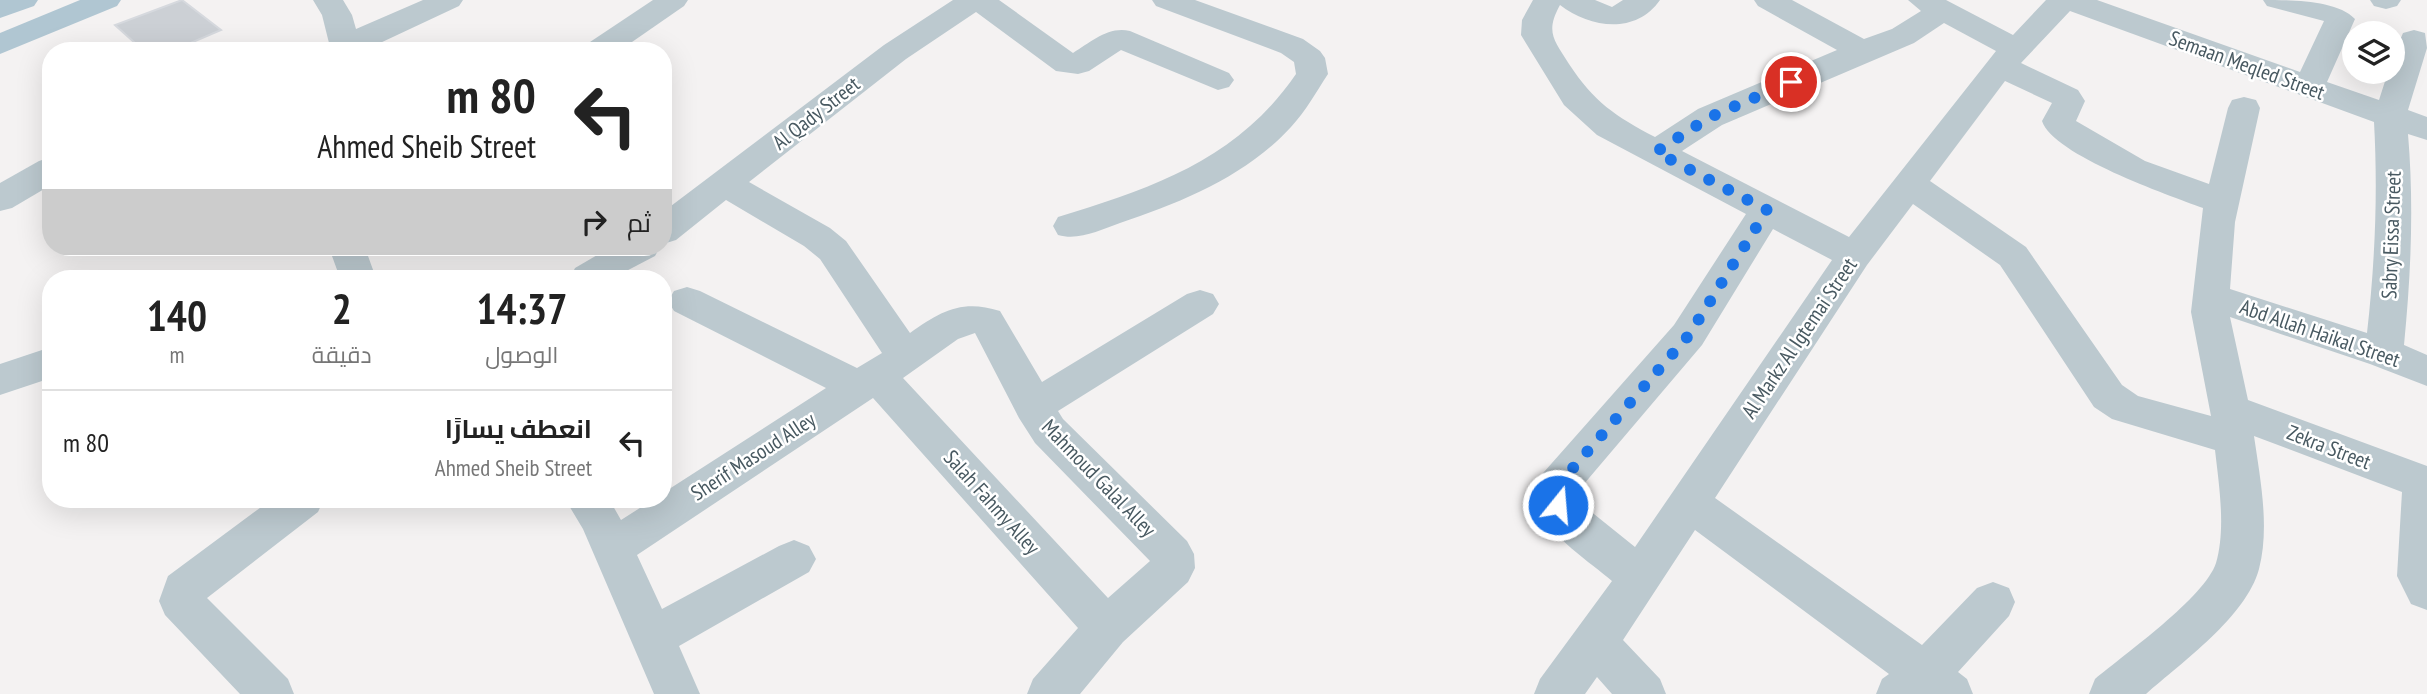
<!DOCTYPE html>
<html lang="ar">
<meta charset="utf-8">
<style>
:root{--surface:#fff;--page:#f2f2f2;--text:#222;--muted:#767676;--line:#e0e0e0}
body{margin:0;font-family:"PT Sans Narrow",Cairo,sans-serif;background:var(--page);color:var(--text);direction:rtl;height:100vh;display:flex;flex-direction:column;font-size:26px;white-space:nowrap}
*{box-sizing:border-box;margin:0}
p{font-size:23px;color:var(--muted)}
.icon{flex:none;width:38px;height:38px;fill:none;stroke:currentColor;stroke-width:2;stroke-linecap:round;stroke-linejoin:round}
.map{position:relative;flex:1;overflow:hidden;direction:ltr}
.drawer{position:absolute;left:42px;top:270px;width:630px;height:238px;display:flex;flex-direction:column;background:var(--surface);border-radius:28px;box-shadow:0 7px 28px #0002;direction:rtl}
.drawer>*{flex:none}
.guide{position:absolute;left:42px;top:42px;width:630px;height:214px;border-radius:28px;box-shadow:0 7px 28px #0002;direction:rtl;background:#fff;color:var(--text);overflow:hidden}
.fabs{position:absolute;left:2342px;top:21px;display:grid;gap:14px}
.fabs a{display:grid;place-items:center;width:63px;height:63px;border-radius:50%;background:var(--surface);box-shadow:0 7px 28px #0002;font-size:35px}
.pin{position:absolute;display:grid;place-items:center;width:60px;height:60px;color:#fff;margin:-30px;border:4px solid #fff;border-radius:50%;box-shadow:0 2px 7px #0007}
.me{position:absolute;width:77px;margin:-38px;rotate:17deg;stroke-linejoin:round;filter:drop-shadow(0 0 5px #0008)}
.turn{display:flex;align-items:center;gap:24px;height:147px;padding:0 21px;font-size:32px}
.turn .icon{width:91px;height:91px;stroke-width:2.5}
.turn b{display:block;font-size:49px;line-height:60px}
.then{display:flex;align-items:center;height:66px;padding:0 21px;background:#0003;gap:14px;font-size:26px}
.eta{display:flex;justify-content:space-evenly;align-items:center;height:119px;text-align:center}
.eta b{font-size:42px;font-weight:700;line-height:49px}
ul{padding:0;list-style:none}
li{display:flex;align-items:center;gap:21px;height:105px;padding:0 21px;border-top:2px solid var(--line)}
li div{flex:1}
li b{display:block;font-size:26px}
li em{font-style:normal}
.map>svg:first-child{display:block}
</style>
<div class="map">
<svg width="2427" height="694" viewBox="0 0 2427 694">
<rect width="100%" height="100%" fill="#f4f2f2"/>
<polygon fill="#ccd0d5" stroke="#d6d9de" stroke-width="2" points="182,0 221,30 172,51 144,51 115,25"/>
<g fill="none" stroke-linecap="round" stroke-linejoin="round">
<g fill="#bcc9cf" fill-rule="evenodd">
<polygon points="313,0 343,0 352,15 356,29 423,0 463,0 459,6 363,51 331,51 322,15"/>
<polygon points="653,0 688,0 684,6 619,51 582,51 587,44"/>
<path d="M953,0h46l74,53c18,-11 35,-27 57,-22l99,42 5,7 -5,7 -11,3 -97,-40 -32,21 -11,3 -22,-3 -80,-59 -70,47 -157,123 81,46 16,13 64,92c31,-22 52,-34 90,-22l42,71 145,-88 13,-4 13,4 6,10 -6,10 -155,97 5,8 124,122 7,13 1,14 -7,14 -65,60 -43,52h-53l6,-15 45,-51 -205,-230 -236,157 25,54 117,-63 15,-6 15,6 7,13 -7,13 -130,74 21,48h-46l-71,-165 -18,-30h44l12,21 33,-21h9v-6l163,-105 -152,-77 -6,-10 6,-10 13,-4 13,4 157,77 25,-15 -62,-94 -16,-13 -78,-46 -50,40 -13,4v-32l221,-167zM975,333l44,85 16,25 115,118 -42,37 -205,-220 55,-39z"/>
<path d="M1152,0h43l108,39 17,12 5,7 3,16c-12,18 -22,37 -37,53 -45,49 -109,75 -171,96 -20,7 -41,18 -62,12l-5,-9 5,-9c95,-29 180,-58 238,-143l-2,-12 -13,-9 -125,-47z"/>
<path d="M1533,0h62l17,7 11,-7h37c-24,35 -70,28 -100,5 -15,27 -6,35 9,59 25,38 46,52 86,73l43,-28 139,-59 -79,-44 -4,-6h38l72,39 28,-10 29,-18 -13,-11h38l67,35 33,-35h51l203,72 24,-51 -57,-15 -4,-6c28,0 74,0 92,19l-28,63 52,18 9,-28h4v-13l11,-26 11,-3 11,3 2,15 -19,62 19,7v23l-19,-6c6,71 3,140 -4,211l23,10v31l-57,-22 -140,-47 18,83 179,66v144l-16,-6 -14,-28 5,-84 -148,-56c6,42 16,91 5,133 -13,48 -77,93 -113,125h-57l6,-15c30,-25 110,-82 121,-116 10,-34 3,-78 -1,-113l-103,-31 -18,-12 -94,-142 -87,-61 -46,61 -152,233 207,147 55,-57 16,-6 16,6 6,14 -6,14 -51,56 9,7 6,15h-97l6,-15 7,-5 -194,-144 -72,110 37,39 6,15h-54l-15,-17 -12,17h-51l6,-15 72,-98c-23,-20 -74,-52 -76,-84 -1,-9 4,-17 8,-25l130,-147 72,-111 -149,-79 -33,-30 -43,-70 1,-15zM2070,11l304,111c4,71 1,140 -7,211l-137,-44 5,-67 25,-114 -4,-8 -12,-3 -12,3 -4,8 -19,76 -64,-23 -69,-40 9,-20 -7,-11 -57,-27zM1944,23l52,28 -147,186 -167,-86 40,-26 192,-82zM2005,81l47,22 -10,18c11,34 126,74 161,87l-12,104 20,104 -73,-20 -16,-11 -96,-138 -96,-66zM1773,229l59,31 -197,287 -56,-45 -1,-11 124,-146z"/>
<polygon points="2370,0 2401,0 2397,6 2386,9 2374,6"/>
<polygon points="51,157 51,185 12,208 0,211 0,183 39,161"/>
<polygon points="333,247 369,247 368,256 376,278 340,278 332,256"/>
<polygon points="611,247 660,247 655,256 613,278 570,278 575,268"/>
<polygon points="51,347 51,378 0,395 0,364"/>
<polygon points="272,499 324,499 318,512 207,598 288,679 294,694 240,694 165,615 159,601 168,576"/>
</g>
<g fill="#b0c6d2" fill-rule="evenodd">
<polygon points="0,0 38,0 34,6 0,18"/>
<polygon points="80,0 121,0 117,6 0,54 0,33"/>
</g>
</g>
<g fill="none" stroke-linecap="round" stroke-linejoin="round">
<polyline stroke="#1a73e8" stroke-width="12" stroke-dasharray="0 21.6" points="1558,505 1556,494 1559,484 1689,335 1767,210 1656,152 1710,117 1791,82"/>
</g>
<g text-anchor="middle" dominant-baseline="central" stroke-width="5" stroke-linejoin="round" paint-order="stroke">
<g font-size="21" fill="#485961" stroke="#fff">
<text transform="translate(2247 65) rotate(20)">Semaan Meqled Street</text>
<text transform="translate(816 113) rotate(-38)">Al Qady Street</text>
<text transform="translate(2391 235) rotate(-88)">Sabry Eissa Street</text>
<text transform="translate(2320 333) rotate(19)">Abd Allah Haikal Street</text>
<text transform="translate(1799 338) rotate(-56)">Al Markz Al Igtemai Street</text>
<text transform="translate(2329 447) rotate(21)">Zekra Street</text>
<text transform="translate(753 456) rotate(-33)">Sherif Masoud Alley</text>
<text transform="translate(1099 478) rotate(46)">Mahmoud Galal Alley</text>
<text transform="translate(992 502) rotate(48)">Salah Fahmy Alley</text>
</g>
</g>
</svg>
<div class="fabs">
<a><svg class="icon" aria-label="layers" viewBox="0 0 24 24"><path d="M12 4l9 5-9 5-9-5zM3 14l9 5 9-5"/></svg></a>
</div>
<div class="pin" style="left:1791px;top:82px;background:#d93025"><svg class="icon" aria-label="arrive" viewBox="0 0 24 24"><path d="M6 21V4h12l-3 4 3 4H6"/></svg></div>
<svg class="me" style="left:1558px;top:505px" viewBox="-20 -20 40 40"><circle r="17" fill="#1a73e8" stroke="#fff" stroke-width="3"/><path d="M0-11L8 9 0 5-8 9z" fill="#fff"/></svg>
<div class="guide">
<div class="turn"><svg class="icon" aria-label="left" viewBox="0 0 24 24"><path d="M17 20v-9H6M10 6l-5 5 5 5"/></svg><div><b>80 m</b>Ahmed Sheib Street</div></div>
<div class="then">ثم<svg class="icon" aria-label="right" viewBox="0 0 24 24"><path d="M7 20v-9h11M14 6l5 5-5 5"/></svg></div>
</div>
<section class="drawer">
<div class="eta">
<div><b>14:37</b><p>الوصول</p></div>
<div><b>2</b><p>دقيقة</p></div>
<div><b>140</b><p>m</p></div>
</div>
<ul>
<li><svg class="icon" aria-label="left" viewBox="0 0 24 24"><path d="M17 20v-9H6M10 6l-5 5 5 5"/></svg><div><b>انعطف يسارًا</b><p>Ahmed Sheib Street</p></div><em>80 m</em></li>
</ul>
</section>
</div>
